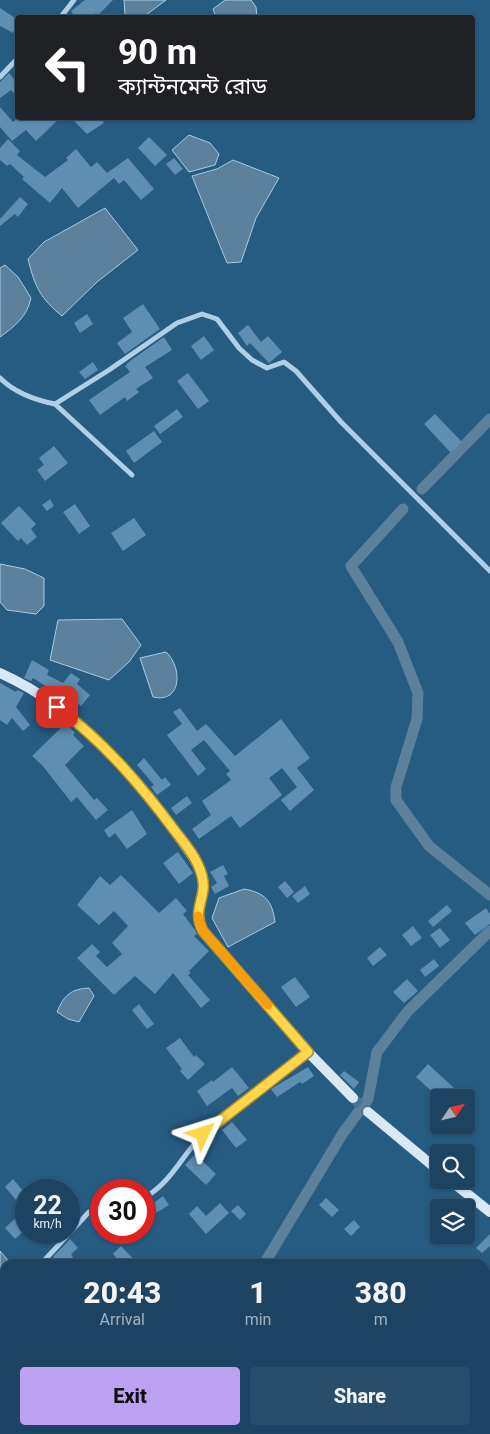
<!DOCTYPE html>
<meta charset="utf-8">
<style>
:root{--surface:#1c4462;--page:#294e6b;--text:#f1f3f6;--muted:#a0b0be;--line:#3a5c77;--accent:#bca0f2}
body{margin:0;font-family:Roboto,"Noto Sans Bengali",sans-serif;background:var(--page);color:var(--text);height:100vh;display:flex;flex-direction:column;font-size:19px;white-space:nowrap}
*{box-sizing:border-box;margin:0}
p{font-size:16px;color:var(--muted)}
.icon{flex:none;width:28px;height:28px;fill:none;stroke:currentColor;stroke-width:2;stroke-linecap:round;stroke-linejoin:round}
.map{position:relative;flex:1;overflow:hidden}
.drawer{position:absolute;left:0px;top:1259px;width:490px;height:176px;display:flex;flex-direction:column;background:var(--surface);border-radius:15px 15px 0 0;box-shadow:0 1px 4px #0004,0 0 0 1px var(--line)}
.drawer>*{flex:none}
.guide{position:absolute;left:15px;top:15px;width:460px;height:105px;border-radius:5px;box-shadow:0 1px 4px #0004,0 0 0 1px var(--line);background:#202124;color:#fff;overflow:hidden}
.needle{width:32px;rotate:55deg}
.controls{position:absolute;left:430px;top:1089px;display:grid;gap:10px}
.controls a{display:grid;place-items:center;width:45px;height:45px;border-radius:5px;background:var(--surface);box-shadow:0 1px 4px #0004,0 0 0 1px var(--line);font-size:25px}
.speed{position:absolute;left:15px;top:1179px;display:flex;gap:10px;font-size:25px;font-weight:700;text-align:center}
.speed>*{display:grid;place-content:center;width:65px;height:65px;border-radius:50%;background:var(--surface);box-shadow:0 1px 4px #0004,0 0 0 1px var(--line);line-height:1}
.speed small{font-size:12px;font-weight:400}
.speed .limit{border:8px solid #d22;background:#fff;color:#111}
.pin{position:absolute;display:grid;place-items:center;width:42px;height:42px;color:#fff;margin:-21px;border-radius:10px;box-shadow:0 2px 8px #0006}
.me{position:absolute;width:55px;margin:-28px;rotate:49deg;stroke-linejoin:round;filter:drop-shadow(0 0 4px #0008)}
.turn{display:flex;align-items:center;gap:18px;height:105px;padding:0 20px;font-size:22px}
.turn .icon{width:65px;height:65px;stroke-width:2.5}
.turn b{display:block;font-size:35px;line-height:42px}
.eta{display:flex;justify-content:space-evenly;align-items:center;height:85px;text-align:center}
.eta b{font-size:30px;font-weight:800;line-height:35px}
.cta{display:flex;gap:10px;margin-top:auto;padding:10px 20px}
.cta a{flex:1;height:58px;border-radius:5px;background:var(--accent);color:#111;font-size:20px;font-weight:800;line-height:58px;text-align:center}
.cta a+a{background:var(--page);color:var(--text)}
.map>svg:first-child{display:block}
</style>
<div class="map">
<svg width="490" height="1434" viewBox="0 0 490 1434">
<rect width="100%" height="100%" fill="#265b82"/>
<g fill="#5c819c" stroke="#a3cce7">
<polygon points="124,0 166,0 142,18 125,15"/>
<polygon points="225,0 251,0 256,7 257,17 216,17 213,9"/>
<polygon points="189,135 210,143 219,154 215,165 189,172 172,150"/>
<polygon points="233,160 279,178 256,218 241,262 227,263 192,176 217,169"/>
<path d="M105,208l33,42 -41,32 -35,34c-22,-18 -27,-29 -34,-57l16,-17z"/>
<path d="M5,265l13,12 13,21c-4,19 -16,28 -31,39v-69z"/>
<polygon points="0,564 25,569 44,578 44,606 36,614 7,610 0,602"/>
<polygon points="122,619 141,645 129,662 109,680 50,660 58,620"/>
<path d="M166,652c16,14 17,52 -13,45l-13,-39z"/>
<path d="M244,889c21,4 28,11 31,33l-47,25 -16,-29 7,-20z"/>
<path d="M89,988l5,8 -15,26 -11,-3 -11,-7c7,-17 14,-23 32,-24z"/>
<polygon points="0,1251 11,1264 5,1264 5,1291 0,1297"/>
<polygon points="83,1430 114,1430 114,1434 80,1434"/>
</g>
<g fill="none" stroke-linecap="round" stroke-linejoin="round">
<g stroke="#5c819c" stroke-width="11">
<polyline points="422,489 490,419"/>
<polyline points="403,509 351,566 398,642 418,693 417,719 396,787 396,800 429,846 490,895"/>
<polyline points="264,1264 343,1133 368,1099 377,1052 408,1011 490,931"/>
<polyline points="154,1434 155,1430"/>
</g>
</g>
<g fill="#5e8fb2">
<polygon points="85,0 113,0 98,15 96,13 90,18 76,18 71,11"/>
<polygon points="0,8 18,20 13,33 0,26"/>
<polygon points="9,73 18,84 18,98 11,90 0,98 0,82"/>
<polygon points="0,107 13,122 18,118 60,118 36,141 26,130 12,141 0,127"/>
<polygon points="71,118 105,118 102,120 104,123 87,134"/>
<polygon points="149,137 167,155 155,166 138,148"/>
<polygon points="8,139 20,151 17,155 45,177 68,160 66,158 76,149 91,167 97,162 107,173 128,158 154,189 141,200 124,180 119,184 114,178 78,208 62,188 50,203 22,179 24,177 10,164 7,166 0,160 0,148"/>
<polygon points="174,158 183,169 175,175 166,164"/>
<polygon points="20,197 28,204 18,217 15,214 0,226 0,219"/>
<polygon points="143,304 160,329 125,354 117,343 132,332 123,318"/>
<polygon points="87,314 93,324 80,333 74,323"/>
<polygon points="248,325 261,342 268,336 282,352 269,363 250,343 247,346 238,333"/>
<polygon points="204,336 214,350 201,360 191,346"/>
<polygon points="164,337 172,350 145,367 153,378 136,389 139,392 127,401 125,397 100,415 89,400 130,372 125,366 130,361"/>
<polygon points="93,362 98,370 85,379 79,372"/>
<polygon points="188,373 209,401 198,409 177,381"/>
<polygon points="177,409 183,417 160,434 154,426"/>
<polygon points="435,414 462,442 451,453 424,424"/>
<polygon points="154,431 162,442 134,463 126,451"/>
<polygon points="54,446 68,463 45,481 37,470 44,465 39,458"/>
<polygon points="50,499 54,506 47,511 42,505"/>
<polygon points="75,504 90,526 79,534 63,512"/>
<polygon points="19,506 36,524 31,529 37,537 27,545 21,538 18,541 1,523"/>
<polygon points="134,518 146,535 123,551 111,533"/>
<polygon points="32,660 49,670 47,675 63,683 71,673 80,679 77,684 90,695 81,706 69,696 66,699 33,678 31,681 24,678"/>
<polygon points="0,683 16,692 17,690 24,693 16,707 30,725 23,731 12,718 7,725 0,720"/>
<polygon points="180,708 197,731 206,724 235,756 281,719 310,758 297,768 314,790 290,811 281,800 297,787 282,768 269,778 282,795 240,828 231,816 199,839 192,829 211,815 202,801 231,780 226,774 230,771 204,740 191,750 206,769 198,776 167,735 182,724 173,712"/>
<polygon points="66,723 75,733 73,735 84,746 65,765 94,800 97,798 108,810 96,820 77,797 71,802 42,765 32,756"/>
<polygon points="144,758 162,780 165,777 171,785 157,795 151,787 154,785 137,765"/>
<polygon points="187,796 192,803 176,815 171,808"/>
<polygon points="132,810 147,834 127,849 115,833 109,838 104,830"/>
<polygon points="178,852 193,873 179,884 163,863"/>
<polygon points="223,865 228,874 224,876 229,886 215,894 211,887 217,883 210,872"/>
<polygon points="121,875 159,913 176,898 187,911 183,914 195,930 197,934 194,936 209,951 189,971 191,973 188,975 210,1000 201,1008 173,973 155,994 135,976 114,995 77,958 92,944 100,952 96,956 107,967 122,954 112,943 128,926 114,911 99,925 77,905 100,876 110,885"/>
<polygon points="285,881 294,892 287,898 278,887"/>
<polygon points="305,886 310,894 298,903 292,896"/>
<polygon points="447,905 452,911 433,927 428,921"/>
<polygon points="486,908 490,914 490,924 475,935 465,923"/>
<polygon points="413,926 422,938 411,946 402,935"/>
<polygon points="440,928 450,940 440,948 430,935"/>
<polygon points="380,947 387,955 373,966 367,958"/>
<polygon points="434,959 439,966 425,977 420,970"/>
<polygon points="295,977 310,997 296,1007 281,987"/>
<polygon points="407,979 418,991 404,1003 393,992"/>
<polygon points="139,1004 154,1024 147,1029 132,1010"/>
<polygon points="180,1038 194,1057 196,1055 205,1064 188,1080 180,1071 182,1069 166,1048"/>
<polygon points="428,1064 465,1098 439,1098 416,1077"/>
<polygon points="232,1067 249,1088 238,1096 232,1088 207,1106 197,1091 212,1080 213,1082"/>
<polygon points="308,1067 314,1076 302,1084 300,1082 277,1097 271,1089"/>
<polygon points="344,1071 359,1082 354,1089 340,1075"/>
<polygon points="232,1122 247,1140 236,1148 222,1130"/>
<polygon points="195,1154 216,1174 206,1185 185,1165"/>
<polygon points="13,1179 25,1193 16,1200 5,1187"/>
<polygon points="163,1196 169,1205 144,1220 144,1210"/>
<polygon points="326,1198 339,1210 332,1217 319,1205"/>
<polygon points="220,1203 229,1213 206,1234 189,1214 197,1206 206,1216"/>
<polygon points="238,1205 246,1214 240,1220 231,1211"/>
<polygon points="18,1216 26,1225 26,1229 15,1239 5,1228"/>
<polygon points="354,1220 360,1227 351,1236 344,1229"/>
<polygon points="490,1234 490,1246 482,1253 476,1248"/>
<polygon points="70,1239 78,1248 71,1254 73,1257 66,1264 60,1264 53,1257"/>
<polygon points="121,1246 138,1264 122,1264 113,1254"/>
</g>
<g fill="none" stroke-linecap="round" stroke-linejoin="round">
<polyline stroke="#477495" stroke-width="10" stroke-dasharray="10 5" stroke-linecap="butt" points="353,1098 368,1112"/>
<g stroke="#aecfe7" stroke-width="5">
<polyline points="60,18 74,0"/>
<polyline points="0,77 18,58"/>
<path d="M0,378c15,15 35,22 55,26l54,-34 68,-47 25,-9 15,5 22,29 13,12 15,8 17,-6 12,9 45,51 149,149"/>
<polyline points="55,404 132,475"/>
<path d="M144,1198c28,-16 38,-43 60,-65 31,-30 69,-54 104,-81"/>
<polyline points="41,1264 89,1212 101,1204"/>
<polyline points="0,1312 5,1307"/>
</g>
<g stroke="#d8e9f6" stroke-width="10">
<path d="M0,673c85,38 144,113 195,187 4,8 8,15 8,23 1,20 -11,28 0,48l105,121 45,46"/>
<polyline points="368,1112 439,1171"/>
<polyline points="450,1180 490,1212"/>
</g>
</g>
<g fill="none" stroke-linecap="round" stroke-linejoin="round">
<defs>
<path id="route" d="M57,707c47,35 83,77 118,124 10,13 23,28 27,45 6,21 -11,33 1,55l105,121 -105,82"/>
</defs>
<use href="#route" stroke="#a68a30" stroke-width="12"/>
<use href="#route" stroke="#ffd54a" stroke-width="9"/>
<polyline stroke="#f59e0b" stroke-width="9" points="198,916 203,931 268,1005"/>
</g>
</svg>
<div class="controls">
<a><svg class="needle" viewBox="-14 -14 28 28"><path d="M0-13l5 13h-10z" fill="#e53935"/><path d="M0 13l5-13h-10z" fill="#a0b0be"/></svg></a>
<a><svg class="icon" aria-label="search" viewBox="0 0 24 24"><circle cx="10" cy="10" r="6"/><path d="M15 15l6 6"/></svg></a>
<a><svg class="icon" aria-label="layers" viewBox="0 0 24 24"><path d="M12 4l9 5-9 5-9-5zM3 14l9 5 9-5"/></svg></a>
</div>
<div class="speed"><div>22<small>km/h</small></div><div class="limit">30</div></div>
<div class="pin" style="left:57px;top:707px;background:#d93025"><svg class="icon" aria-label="arrive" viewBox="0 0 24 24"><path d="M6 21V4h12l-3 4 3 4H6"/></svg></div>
<svg class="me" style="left:203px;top:1134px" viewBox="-20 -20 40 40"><path d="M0-17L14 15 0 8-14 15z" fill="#ffd54a" stroke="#fff" stroke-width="4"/></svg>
<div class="guide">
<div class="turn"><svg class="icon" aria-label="left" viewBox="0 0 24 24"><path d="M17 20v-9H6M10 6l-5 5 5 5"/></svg><div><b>90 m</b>ক্যান্টনমেন্ট রোড</div></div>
</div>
<section class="drawer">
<div class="eta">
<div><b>20:43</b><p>Arrival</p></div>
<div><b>1</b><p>min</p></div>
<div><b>380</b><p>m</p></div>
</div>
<div class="cta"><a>Exit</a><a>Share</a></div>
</section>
</div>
